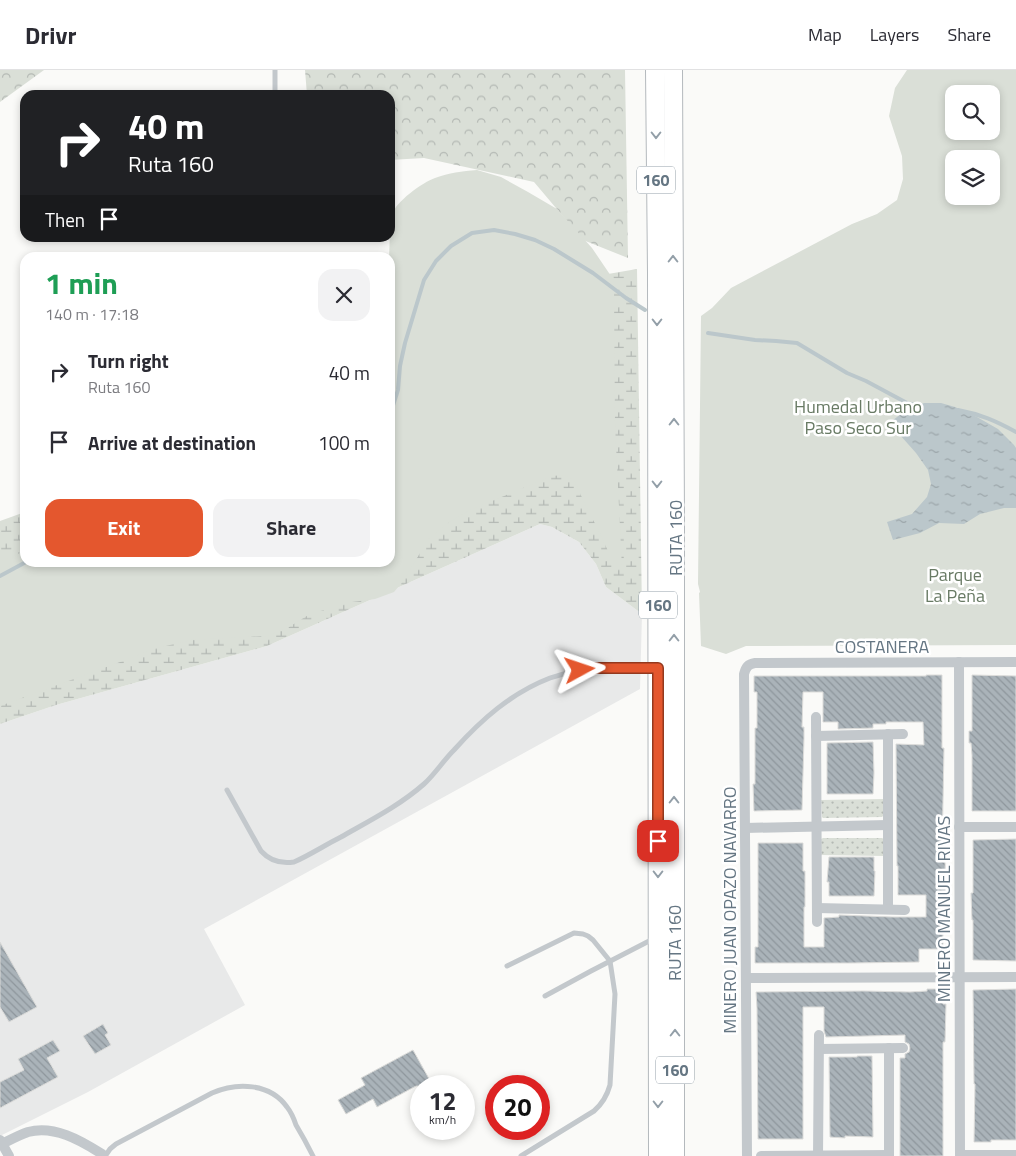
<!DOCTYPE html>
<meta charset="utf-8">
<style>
:root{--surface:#fff;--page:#f2f2f3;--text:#2b2b33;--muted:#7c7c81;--line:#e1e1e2;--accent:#e4572e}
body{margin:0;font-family:"Titillium Web",sans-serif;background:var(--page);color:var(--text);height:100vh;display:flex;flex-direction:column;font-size:19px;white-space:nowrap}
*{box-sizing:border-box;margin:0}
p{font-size:16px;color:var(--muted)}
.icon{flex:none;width:28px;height:28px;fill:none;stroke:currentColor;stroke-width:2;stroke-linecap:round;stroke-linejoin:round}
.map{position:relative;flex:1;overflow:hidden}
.side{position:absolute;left:20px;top:182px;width:375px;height:315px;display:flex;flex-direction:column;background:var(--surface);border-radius:15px;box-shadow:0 2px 8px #0003}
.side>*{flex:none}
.hud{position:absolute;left:20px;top:20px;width:375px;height:152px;border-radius:15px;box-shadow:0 2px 8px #0003;background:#202124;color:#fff;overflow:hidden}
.buttons{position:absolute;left:945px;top:15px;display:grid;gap:10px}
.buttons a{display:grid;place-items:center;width:55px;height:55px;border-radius:10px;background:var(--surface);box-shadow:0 2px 8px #0003;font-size:25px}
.speed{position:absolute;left:410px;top:1005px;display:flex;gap:10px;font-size:25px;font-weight:700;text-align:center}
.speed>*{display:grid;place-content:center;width:65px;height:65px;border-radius:50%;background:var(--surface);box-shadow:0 2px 8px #0003;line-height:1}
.speed small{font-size:12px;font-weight:400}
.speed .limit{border:8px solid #d22;background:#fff;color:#111}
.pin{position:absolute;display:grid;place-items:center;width:42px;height:42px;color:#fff;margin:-21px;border-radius:10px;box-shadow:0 2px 8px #0006}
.me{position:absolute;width:55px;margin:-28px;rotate:85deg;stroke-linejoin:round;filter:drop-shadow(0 0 4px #0008)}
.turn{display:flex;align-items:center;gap:18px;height:105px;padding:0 25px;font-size:22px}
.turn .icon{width:65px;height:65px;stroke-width:2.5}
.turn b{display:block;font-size:35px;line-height:42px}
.then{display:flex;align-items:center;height:48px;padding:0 25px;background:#0003;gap:10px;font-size:19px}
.round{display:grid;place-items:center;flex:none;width:52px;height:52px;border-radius:15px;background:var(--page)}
.summary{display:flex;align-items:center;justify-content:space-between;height:85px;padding:0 25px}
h1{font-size:30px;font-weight:700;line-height:38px;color:#1e9e55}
.button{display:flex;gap:10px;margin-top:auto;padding:10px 25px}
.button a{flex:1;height:58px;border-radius:15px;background:var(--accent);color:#fff;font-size:20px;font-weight:700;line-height:58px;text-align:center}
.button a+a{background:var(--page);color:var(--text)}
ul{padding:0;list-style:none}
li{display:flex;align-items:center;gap:15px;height:70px;padding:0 25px}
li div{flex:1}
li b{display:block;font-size:19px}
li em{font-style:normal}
header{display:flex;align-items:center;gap:30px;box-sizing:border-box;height:70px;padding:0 25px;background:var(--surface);border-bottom:1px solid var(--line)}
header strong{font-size:24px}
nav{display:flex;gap:28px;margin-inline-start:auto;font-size:18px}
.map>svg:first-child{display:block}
</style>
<header>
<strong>Drivr</strong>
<nav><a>Map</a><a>Layers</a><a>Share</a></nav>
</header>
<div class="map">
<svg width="1016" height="1086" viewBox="0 0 1016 1086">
<defs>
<pattern id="grass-dots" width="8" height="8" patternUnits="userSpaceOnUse" patternTransform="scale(1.25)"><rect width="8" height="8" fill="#dadfd7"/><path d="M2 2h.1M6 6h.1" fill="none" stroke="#b4b9b4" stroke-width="1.8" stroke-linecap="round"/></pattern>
<pattern id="forest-crowns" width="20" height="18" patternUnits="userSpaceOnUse" patternTransform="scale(1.25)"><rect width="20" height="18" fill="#dadfd7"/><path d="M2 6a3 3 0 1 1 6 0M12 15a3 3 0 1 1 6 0" fill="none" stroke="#b4b9b4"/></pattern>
<pattern id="wetland-marsh" width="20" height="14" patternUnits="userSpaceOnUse" patternTransform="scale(1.25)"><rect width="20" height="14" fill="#dadfd7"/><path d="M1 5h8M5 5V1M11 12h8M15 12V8" fill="none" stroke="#b4b9b4"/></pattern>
<pattern id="water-ripples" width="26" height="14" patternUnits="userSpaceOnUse" patternTransform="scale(1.25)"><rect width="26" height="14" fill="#bbc7cb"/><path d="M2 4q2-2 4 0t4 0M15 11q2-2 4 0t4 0" fill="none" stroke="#9ca6aa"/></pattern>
<pattern id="building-back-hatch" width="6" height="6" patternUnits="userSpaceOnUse" patternTransform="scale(1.25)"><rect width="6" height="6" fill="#aab3b9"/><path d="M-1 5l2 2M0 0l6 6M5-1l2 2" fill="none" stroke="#8e969c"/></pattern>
</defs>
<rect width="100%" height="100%" fill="#fafaf8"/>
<polygon fill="#e8e9e9" points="540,454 552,457 579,472 596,494 606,517 642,544 640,619 204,859 245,935 88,1022 0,1066 0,654 56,635 267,576"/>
<g fill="url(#grass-dots)">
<polygon points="884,729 884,745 882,747 823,748 822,747 821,730"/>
<polygon points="823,768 882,768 884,769 884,786 821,785 821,769"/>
</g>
<g fill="url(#forest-crowns)">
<polygon points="0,0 44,0 0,32"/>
<polygon points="305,0 625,0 628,188 583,170 534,112 424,88 390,90 390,25 307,25"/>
</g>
<polygon fill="url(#wetland-marsh)" points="637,199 642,544 606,517 596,494 579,472 552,457 540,454 267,576 56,635 0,654 0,451 25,442 25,492 390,492 608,204"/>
<g fill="#dadfd7" fill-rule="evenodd">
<path d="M907,0h109v575l-270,1 -20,8 -25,-8 -2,-53 1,-1 -2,-8 3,-268 11,-8 19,-20 121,-64 25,-10 20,-14 6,-21 -1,-23 -13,-40 6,-28zM954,24h37v37h-37zM954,89h37v37h-37z"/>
<path d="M477,100l24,7 27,15 29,17 35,39 19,28 3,11 1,137 7,144h-4l-2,-1 -9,-18 -10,-22 -8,-14 -15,-33 -9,-5 -13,1 -82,34 -19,11 -23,18 -8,14 -16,27 -10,12 -19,7 -23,3 -42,12 -21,13 -22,9 -76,4 -38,9 -22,9 -131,48v-145l25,-10v11h365v-304l-1,-1c1,-13 0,-29 3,-42 3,-13 31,-33 43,-37 14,-5 27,-7 42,-8z"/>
</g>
<polygon fill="url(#water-ripples)" points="924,333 941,333 955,337 977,347 998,359 1014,375 1016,378 1016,438 1004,438 980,444 964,454 939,453 920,463 893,470 887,452 912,444 927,427 931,414 928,400 916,383 900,365 893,350 908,339"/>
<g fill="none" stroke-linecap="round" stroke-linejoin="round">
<g stroke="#bbc7cb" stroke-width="4">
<polyline points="708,263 755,270 776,271 797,273 847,303 866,311 907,333 919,336"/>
<path d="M958,340c22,4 38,11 58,22"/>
<polyline points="390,345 398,320 400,296 405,273 424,210 436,191 451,176 472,163 494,160 515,164 535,170 554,179 593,203 626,228 645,240"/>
<polyline points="0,506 26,492"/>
</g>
</g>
<g fill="url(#building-back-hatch)" stroke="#dcdcda">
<polygon points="926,605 942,605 942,678 944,678 942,785 943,789 945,788 946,852 943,852 943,879 919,879 919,892 850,893 755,893 755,877 758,877 758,773 803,773 803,801 805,801 805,837 804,837 804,877 824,877 824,848 839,847 839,845 892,847 926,847 926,825 898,825 898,796 897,796 896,674 924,675 923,652 886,652 886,654 873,654 873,658 838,659 838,652 823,652 823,622 803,622 802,657 804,657 804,668 802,740 754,741 753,714 755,714 755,658 757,658 757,622 754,622 754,606 926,606"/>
<polygon points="972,605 1016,606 1016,741 972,741 972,685 971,673 969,673 969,661 972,661"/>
<polygon points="873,672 874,703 873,724 827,724 827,673"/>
<polygon points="1016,769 1016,891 973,890 973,850 972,850 971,823 973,823 973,770"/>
<polygon points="829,787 874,787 874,801 875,801 874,826 829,826 829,812 827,812"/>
<polygon points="0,872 37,937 9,952 0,937"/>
<polygon points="927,919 943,919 943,934 946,934 945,972 943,972 943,1086 900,1086 900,988 905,988 905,984 909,982 910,978 909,974 905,972 905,965 826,967 824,961 824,937 803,937 803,1069 758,1069 757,938 756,922 864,921 910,922 927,921"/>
<polygon points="1016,919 1016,1070 991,1070 991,1072 974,1072 975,1014 974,1014 973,920"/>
<polygon points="103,954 108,963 105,965 111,975 95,984 83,966"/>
<polygon points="53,970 60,981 47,988 58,1007 0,1038 0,1012 24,1000 18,989"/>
<polygon points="413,980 433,1016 416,1016 377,1037 373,1029 346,1044 338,1030 365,1015 361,1008"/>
<polygon points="857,986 872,986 873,1067 845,1066 845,1068 830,1067 829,987 857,987"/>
</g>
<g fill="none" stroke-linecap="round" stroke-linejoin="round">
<defs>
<g id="highway">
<polyline points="655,0 657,203 658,1086"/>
<polyline points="673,0 675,453 675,1086"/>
</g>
</defs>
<use href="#highway" stroke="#b4b9bd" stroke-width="20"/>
<g stroke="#c3c8cc" stroke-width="5">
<polyline points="275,25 275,0"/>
<path d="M227,720l34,61c9,10 20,13 33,11 16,-7 31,-17 47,-25 28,-16 58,-31 83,-53 11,-10 19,-23 30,-34 27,-30 57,-57 96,-72 34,-12 69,-10 105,-10"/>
<path d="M507,896l67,-33 9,1 5,2 5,4 17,21 5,33 -5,91c-3,11 -8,19 -16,26l-73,45"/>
<polyline points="545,926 591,901 653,869"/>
<path d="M106,1085l4,-6 6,-5 96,-51c25,-11 58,-10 75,14 4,5 7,12 9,18 6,10 12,21 17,31"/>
</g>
<g stroke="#c3c8cc" stroke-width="10">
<polyline points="959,592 960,1086"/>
<polyline points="816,647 817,852"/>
<polyline points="888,664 888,839"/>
<polyline points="816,666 903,664"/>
<polyline points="959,757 1016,757"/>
<polyline points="745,758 888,755"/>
<polyline points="817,838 905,840"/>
<polyline points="746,908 1016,907"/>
<polyline points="889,978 889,1086"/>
<polyline points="819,979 903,978"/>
<polyline points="0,1070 9,1086"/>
<path d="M2,1074c8,-4 17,-9 26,-12 26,-7 52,8 74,22"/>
<polyline points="960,1085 1016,1085"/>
<path d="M747,1086l-3,-482c2,-7 4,-10 11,-11l261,-1"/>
<polyline points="761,1086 889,1085"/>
<polyline points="818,1086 819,965"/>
</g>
<use href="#highway" stroke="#fff" stroke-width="18"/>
</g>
<defs><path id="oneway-chevron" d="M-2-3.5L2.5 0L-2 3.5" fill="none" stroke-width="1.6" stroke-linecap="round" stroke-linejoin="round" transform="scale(1.25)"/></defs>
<g stroke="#939fa8">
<use href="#oneway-chevron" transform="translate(656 65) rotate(90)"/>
<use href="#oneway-chevron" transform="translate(673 189) rotate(-90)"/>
<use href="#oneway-chevron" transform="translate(657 252) rotate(90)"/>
<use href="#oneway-chevron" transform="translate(674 352) rotate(-90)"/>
<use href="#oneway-chevron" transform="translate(657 414) rotate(90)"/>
<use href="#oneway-chevron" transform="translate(674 568) rotate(-90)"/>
<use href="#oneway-chevron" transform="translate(674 730) rotate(-90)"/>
<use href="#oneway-chevron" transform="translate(658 804) rotate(90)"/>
<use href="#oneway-chevron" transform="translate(675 963) rotate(-90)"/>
<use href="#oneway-chevron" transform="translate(658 1034) rotate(90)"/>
</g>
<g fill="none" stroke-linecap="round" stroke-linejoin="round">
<defs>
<polyline id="route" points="580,600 596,598 658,598 658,771"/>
</defs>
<use href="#route" stroke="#94391e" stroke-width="12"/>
<use href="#route" stroke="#e4572e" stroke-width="9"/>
</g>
<g text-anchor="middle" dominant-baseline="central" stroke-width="5" stroke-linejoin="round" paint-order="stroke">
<g fill="#fff" stroke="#939fa8" stroke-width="1">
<rect x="637" y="96.5" width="38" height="27" rx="4"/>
<rect x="639" y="521.5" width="38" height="27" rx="4"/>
<rect x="656" y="986.5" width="38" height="27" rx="4"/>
</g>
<g font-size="16" font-weight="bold" fill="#657683">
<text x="656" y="110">160</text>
<text x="658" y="535">160</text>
<text x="675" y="1000">160</text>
</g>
<g font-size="18" fill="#687a64" stroke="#fff">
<text x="858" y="336">Humedal Urbano<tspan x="858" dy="21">Paso Seco Sur</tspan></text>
<text x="955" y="504">Parque<tspan x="955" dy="21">La Peña</tspan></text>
</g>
<g font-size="18" fill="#657683" stroke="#fff">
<text transform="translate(675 468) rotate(-90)">RUTA 160</text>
<text x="882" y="576">COSTANERA</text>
<text transform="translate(943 839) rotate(-90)">MINERO MANUEL RIVAS</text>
<text transform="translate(729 840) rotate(-90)">MINERO JUAN OPAZO NAVARRO</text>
<text transform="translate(674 873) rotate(-90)">RUTA 160</text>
</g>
</g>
</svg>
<div class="buttons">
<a><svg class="icon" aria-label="search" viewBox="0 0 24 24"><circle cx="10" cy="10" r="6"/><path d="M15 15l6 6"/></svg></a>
<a><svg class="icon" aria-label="layers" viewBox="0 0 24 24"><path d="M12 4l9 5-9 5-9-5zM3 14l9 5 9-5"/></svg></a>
</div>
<div class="speed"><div>12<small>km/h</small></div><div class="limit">20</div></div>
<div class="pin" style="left:658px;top:771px;background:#d93025"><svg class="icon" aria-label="arrive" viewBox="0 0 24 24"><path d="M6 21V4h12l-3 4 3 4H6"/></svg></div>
<svg class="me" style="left:580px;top:600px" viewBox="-20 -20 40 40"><path d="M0-17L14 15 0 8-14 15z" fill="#e4572e" stroke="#fff" stroke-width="4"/></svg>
<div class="hud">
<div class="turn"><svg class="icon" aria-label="right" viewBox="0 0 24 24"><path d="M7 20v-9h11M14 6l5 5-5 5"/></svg><div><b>40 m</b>Ruta 160</div></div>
<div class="then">Then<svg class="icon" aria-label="arrive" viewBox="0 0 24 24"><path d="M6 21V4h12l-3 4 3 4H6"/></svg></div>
</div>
<section class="side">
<div class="summary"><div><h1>1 min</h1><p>140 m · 17:18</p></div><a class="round"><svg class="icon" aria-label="close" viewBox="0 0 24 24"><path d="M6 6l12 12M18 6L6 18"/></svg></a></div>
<ul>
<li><svg class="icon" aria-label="right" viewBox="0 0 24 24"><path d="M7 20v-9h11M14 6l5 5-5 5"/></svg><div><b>Turn right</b><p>Ruta 160</p></div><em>40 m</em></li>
<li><svg class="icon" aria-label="arrive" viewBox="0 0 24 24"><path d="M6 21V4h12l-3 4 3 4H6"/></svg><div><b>Arrive at destination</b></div><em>100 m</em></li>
</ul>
<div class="button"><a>Exit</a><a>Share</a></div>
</section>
</div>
